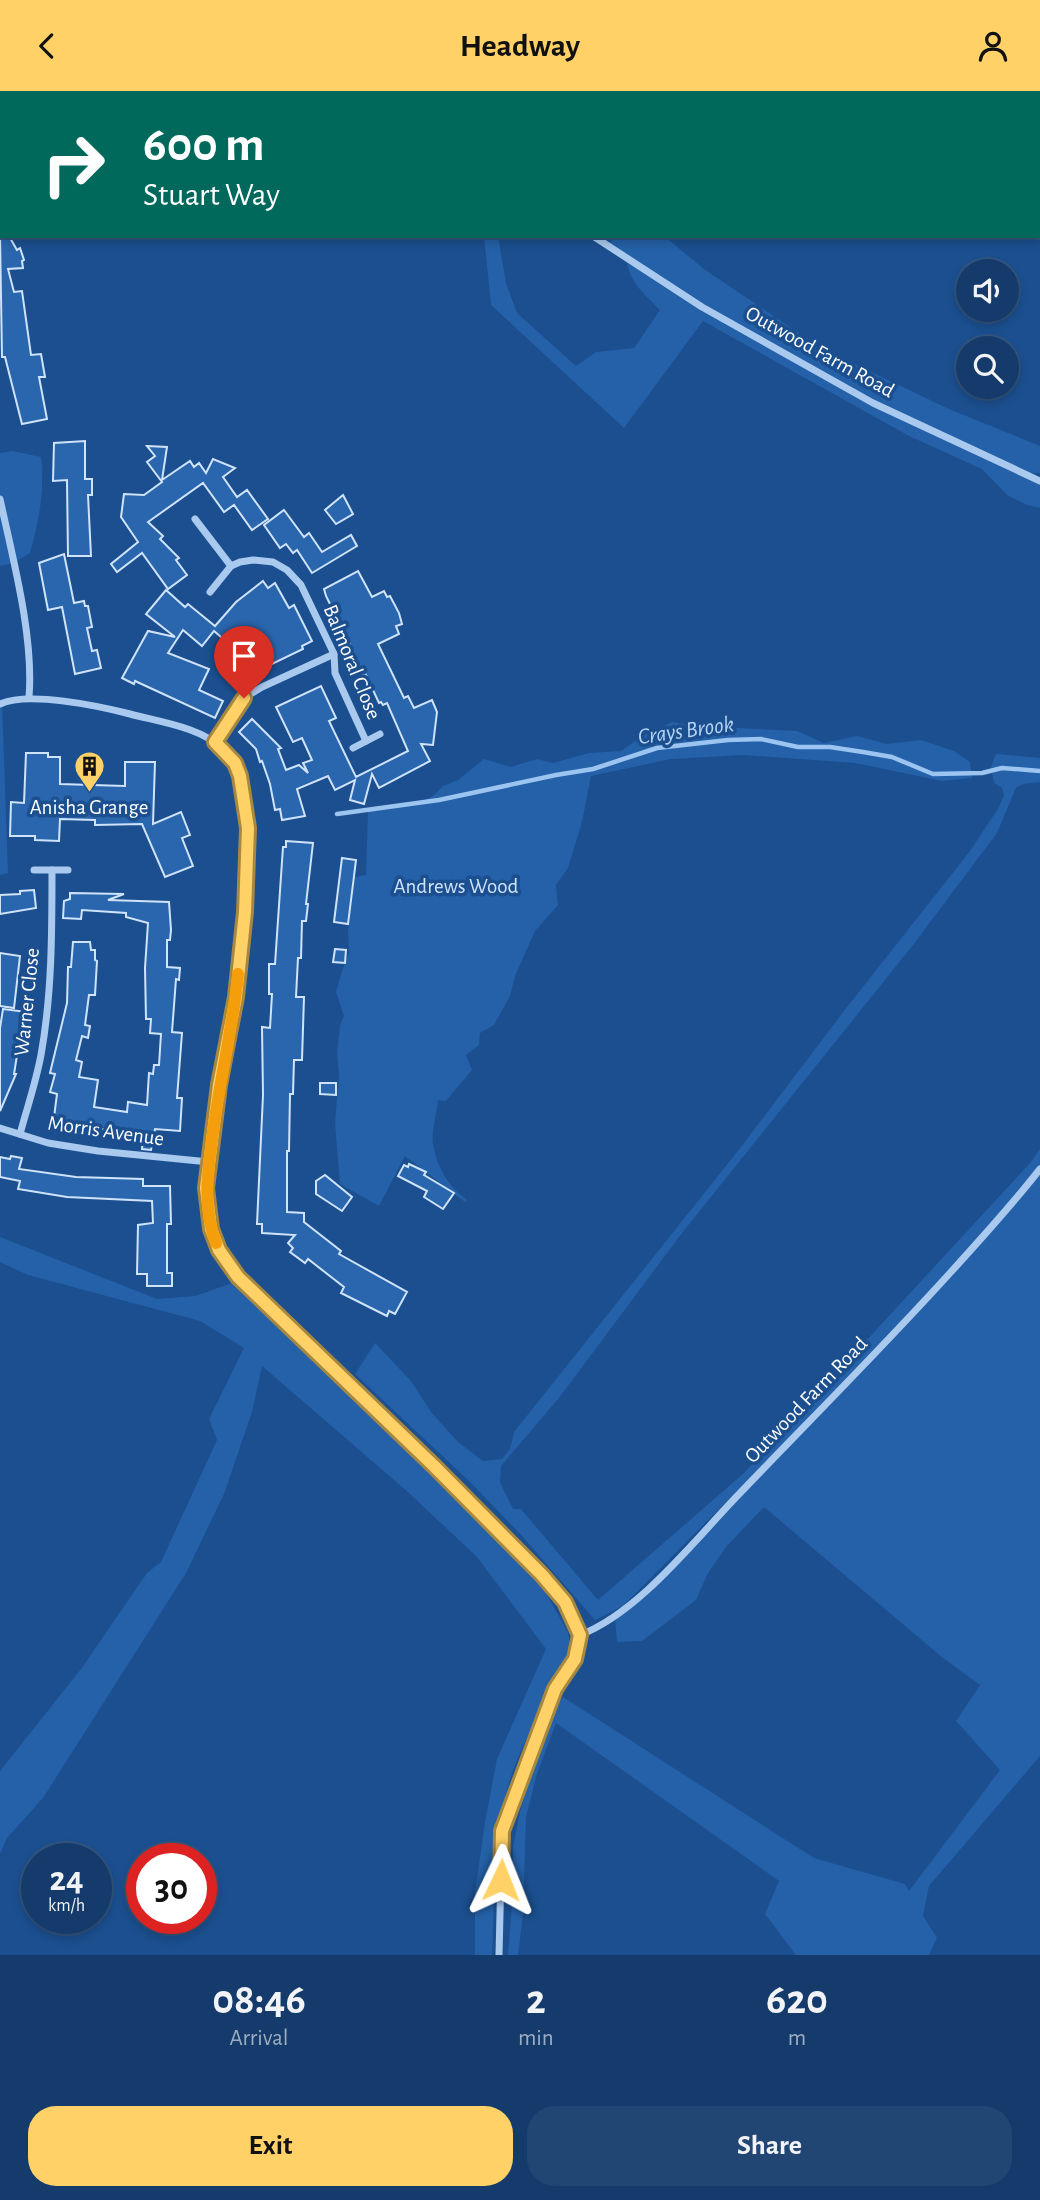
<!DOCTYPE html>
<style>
:root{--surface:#143b6b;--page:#214673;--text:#f1f3f6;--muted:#9dadc1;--line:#33557e;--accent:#ffd166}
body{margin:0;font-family:"Alegreya Sans",sans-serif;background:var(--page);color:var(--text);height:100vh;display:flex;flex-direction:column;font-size:26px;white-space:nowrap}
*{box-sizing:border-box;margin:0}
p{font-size:23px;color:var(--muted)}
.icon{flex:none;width:38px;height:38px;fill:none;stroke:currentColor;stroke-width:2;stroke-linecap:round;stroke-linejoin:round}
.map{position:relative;height:1864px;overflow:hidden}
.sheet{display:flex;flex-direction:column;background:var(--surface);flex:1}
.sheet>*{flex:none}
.hud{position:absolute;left:0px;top:0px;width:1041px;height:147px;box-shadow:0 4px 10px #0003,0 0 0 2px var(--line);background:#00695c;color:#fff;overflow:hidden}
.buttons{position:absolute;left:956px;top:168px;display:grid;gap:14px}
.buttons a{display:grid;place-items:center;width:63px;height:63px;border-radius:50%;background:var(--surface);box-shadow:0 4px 10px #0003,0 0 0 2px var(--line);font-size:35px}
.speed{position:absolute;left:21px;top:1752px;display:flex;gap:14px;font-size:35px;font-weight:700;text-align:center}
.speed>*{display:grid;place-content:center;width:91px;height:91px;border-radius:50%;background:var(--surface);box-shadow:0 4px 10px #0003,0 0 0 2px var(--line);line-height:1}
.speed small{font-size:18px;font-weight:400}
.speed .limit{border:10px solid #d22;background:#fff;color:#111}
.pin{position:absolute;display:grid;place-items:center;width:60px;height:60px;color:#fff;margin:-72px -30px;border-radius:50% 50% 50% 0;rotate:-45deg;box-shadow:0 0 7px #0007}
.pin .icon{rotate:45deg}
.me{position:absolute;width:77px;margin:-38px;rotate:2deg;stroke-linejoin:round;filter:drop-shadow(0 0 5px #0008)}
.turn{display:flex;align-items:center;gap:24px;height:147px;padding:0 28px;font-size:32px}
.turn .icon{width:91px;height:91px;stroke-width:2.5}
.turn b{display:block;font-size:49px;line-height:60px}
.eta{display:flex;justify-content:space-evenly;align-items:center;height:119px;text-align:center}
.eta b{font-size:42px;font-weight:700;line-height:49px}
.primary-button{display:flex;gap:14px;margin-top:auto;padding:14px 28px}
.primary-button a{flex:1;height:80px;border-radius:28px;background:var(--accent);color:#111;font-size:28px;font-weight:700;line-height:80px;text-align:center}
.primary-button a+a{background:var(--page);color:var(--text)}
header{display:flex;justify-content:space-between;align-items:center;height:91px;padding:0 28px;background:var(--accent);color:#111;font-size:32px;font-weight:700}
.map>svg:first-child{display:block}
</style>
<header><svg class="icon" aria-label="back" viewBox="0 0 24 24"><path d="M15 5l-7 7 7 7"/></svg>Headway<svg class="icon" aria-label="person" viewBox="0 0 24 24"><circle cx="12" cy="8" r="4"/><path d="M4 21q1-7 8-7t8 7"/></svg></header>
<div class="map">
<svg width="1040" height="1864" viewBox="0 0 1040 1864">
<rect width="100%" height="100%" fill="#1b4f8f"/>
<g fill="#2461a8">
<polygon points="655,0 772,0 657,2"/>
<path d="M484,145h14l8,47 11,30 59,53 20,-14 38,-4 26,-38c-14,-15 -32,-28 -33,-50l-21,-13 10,-11h48l40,33 117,79 128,61 91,37v27l-15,1 15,9v25l-13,-3 -20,-10 -25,-26 -73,-33 -206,-115 -79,107 -133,-123z"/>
<path d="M13,360l28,6c4,34 -2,63 -11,96l-16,10 -14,3v-113z"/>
<polygon points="0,611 2,611 8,782 0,784"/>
<path d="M672,631l24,4 101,5 27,12 33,-7 30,8 34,-4 33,11 16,11 2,16 -30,3 -87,-18 -112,-8 -72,4 -80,17 -9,46 -14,46 -12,17 2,20 -23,26 -20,45 -5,20 -16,29 -14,8 -1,12 -13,10 6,15 -26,31 -8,-1c-1,13 -7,31 -5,44 4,24 15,42 34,56l-2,2 -60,-46 -26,50 -39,-22 -5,-61 4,-48 -2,-22 3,-28 4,-9 -8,-24 5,-18 8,-21 -1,-21 7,-55 11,-2 2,-64 47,-7 18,-8 10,-10 15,-6 26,-21 27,8 26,-8 16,4 36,-10 32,-2 21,-15z"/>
<polygon points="996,663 1040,667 1040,691 1023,693 1016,697 997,742 913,854 682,1142 559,1307 501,1375 500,1391 513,1418 521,1418 598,1509 744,1382 1031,1071 1040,1058 1040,1665 929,1795 923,1825 937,1847 929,1864 796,1864 765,1823 779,1790 556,1632 537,1683 526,1726 523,1823 518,1864 508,1864 514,1789 513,1756 520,1721 548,1629 563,1606 814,1767 905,1793 909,1800 1000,1679 956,1630 980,1594 943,1567 764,1416 726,1456 708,1482 696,1509 642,1550 617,1551 615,1526 783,1360 863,1273 623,1515 595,1529 522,1445 469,1390 355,1283 375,1252 411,1290 431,1321 458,1351 483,1370 502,1368 510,1358 514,1341 741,1056 847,916 970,760 999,716 1004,704 1002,697 994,692 991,676"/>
<path d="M0,1146l157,62 38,-3 37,-13 148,137 114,110 53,65 21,37 3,20c-21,42 -54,97 -65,142 -13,52 -11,108 -14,161h-17v-62l10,-71 12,-63 49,-110 -69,-92 -68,-64 -147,-127 -10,46 -28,82 -38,79 -143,225 -36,40 -7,16v-83l81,-102 66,-96 14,-11 56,-122 -8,-21 35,-71 -44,-27 -172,-46 -28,-13z"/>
</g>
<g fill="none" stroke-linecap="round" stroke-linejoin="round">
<polyline stroke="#9cc4f0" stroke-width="4.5" points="337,723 439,709 556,684 593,678 657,657 728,649 761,648 798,656 830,656 863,661 892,666 933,683 982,682 1002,677 1040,680"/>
</g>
<g fill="#2a66ad" stroke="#cfe3fa" stroke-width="2">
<polygon points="0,145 9,145 17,159 20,157 24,169 22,170 23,177 8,178 14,201 22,200 31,264 41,263 45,286 39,286 47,328 22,333 5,266 2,266"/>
<polygon points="85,350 85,388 92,388 92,404 88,404 91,465 68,465 67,389 53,390 54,352"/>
<polygon points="147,355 167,356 162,389 190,370 194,376 199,372 206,382 213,368 235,377 223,386 237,406 247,399 268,428 252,439 234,414 224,421 203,392 148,431 163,445 160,448 179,467 176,469 187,484 168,498 142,462 117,481 111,473 138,451 121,426 124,403 144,404 162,391 147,371 155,365"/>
<polygon points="343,404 353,423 336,433 325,419"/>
<polygon points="284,419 304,446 309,442 322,461 351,444 357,455 312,482 297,459 293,462 286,453 280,457 264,434"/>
<polygon points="64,463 74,512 84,510 85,515 88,515 92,536 87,537 92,560 97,559 101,577 75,583 62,516 48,519 39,472"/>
<polygon points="358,480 372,506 384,500 387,506 390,505 399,522 402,533 396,535 399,543 378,553 404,607 408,605 414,617 432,609 437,621 433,654 421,653 430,670 379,697 372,683 364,713 350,709 355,689 335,699 328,685 297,698 305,725 282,729 280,718 275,719 270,693 262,670 260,671 256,658 239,641 252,628 281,657 278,658 286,679 299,674 308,682 303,672 312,669 302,647 293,651 276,616 321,595 336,627 329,630 356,686 408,660 387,612 383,614 381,611 379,612 366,584 363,585 351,561 353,560 326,505 324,498"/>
<polygon points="263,490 268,497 275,492 289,517 294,514 312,550 302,555 303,558 241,588 226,575 244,566 214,540 202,555 183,539 168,562 209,578 199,599 223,610 215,627 135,590 134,593 122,587 148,540 175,546 146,523 166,499 185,516 188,513 215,535 236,511"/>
<polygon points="26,662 48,662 48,666 60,666 60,693 125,695 125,671 155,671 153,733 181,721 190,744 182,747 193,775 165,786 142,733 95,734 95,729 60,728 59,750 35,749 35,745 10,745 11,711 24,712"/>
<polygon points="286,750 313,752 306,813 308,813 306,830 302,830 301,867 298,867 296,906 304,906 302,969 294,969 293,1003 290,1003 289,1060 287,1060 287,1121 304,1122 304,1131 341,1160 339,1163 407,1201 395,1223 389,1220 387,1225 341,1202 344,1196 308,1168 305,1172 290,1161 293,1157 288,1152 295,1144 262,1142 262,1133 257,1133 263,1004 262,936 270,937 272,903 269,903 269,873 275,873 283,756 286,756"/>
<polygon points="342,767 356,769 348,833 334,831"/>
<polygon points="34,799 36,817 0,823 0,804 20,803 20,800"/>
<polygon points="70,802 124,803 108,809 169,811 171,839 170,849 167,849 167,876 180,877 179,889 176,888 172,941 182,942 177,1007 182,1007 180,1040 155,1038 151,1059 142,1058 143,1045 90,1036 89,1040 53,1034 57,1003 50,1001 55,983 50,982 67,912 68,876 71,876 73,851 90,851 91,859 95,859 95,869 97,870 95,904 89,904 85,934 90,935 88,947 82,945 76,969 82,971 79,986 98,989 94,1016 127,1021 128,1011 147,1014 149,982 153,983 154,974 159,974 161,943 150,942 151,928 146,928 145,877 148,832 126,826 126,822 82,819 81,828 63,827 64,810 70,808"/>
<polygon points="335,858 346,859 345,872 333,871"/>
<polygon points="0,862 20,865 14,917 0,915"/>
<polygon points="3,918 27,921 26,933 22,933 14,983 16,983 0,1020 0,937"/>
<polygon points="320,992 336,992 336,1004 320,1003"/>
<polygon points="11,1065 22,1067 19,1078 76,1086 143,1088 143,1095 170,1095 171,1133 167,1133 167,1182 172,1182 172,1195 147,1195 147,1183 137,1183 138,1134 153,1132 152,1110 67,1106 18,1098 20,1090 0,1086 0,1066 10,1068"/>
<polygon points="409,1073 426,1081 424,1084 454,1102 443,1118 424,1106 427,1100 398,1085 404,1074 408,1076"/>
<polygon points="325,1084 352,1106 342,1120 316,1103 316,1090"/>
</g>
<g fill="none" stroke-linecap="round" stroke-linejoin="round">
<g stroke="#a9c9ee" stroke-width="7">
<polyline points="417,0 419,2"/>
<polyline points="593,145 702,216 873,312 1040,390"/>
<path d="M0,408c13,60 34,138 29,198"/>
<polyline points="195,428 231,475"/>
<polyline points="210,501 231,475 240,471 253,469 273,471 287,479 301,494 334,563 335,582 366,650"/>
<path d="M0,613c28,-13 99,2 130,10 30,8 70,13 93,35 42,40 21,192 13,248 -7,48 -18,97 -24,146 -3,21 -7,42 -5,63 2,28 15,49 31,72l166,159 138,138 23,27 15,33 -5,24 -20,30 -53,142 -3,124"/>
<polyline points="215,651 244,607 262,596 334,563"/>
<polyline points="353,657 380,643"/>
<polyline points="34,779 68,779"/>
<polyline points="0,1037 48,1052 98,1060 209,1071"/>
<path d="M20,1043c7,-26 16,-52 21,-79 11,-61 11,-123 11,-185"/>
<path d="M580,1544c60,-23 116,-97 161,-143 70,-73 141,-144 209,-219 31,-34 62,-68 90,-104"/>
</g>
</g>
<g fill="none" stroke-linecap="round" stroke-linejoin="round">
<defs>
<polyline id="route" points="244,607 215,651 235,672 240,685 248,737 245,821 236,906 219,994 206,1097 211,1138 219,1159 238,1186 434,1375 542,1484 565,1511 580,1544 575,1568 555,1598 502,1740 501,1789"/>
</defs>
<use href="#route" stroke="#a68842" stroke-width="18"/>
<use href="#route" stroke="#ffd166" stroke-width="12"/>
<path stroke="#f59e0b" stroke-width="12" d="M216,1152c-14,-37 -8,-72 -3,-111 7,-53 20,-105 25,-158"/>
</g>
<defs>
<symbol id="building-pin" viewBox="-11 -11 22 30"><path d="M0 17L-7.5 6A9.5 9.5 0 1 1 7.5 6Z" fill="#ffd166" stroke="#1b4f8f"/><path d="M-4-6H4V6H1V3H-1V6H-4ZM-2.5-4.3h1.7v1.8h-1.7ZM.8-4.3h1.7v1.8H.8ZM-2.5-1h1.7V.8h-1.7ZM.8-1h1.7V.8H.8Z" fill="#111"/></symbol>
</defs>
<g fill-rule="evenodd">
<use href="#building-pin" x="72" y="658" width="35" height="47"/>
</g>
<g text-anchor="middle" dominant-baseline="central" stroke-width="7" stroke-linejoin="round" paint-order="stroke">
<g font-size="21" fill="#fff" stroke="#1b4f8f">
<text transform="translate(820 261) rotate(29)">Outwood Farm Road</text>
<text transform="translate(352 571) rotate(68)">Balmoral Close</text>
<text transform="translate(27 911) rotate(-84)">Warner Close</text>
<text transform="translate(106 1040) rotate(8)">Morris Avenue</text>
<text transform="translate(806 1309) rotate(-46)">Outwood Farm Road</text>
</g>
<g font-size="21" fill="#fff" stroke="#1b4f8f">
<text x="89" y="716">Anisha Grange</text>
</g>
<g font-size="21" fill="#cfe3fa" stroke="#1b4f8f">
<text x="456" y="795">Andrews Wood</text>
</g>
<g font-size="23" font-style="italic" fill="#b5d3f5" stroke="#1b4f8f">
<text transform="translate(686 640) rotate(-8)">Crays Brook</text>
</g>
</g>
</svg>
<div class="buttons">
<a><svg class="icon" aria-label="sound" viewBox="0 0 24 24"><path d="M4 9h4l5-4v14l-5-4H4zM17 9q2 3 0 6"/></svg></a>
<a><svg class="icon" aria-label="search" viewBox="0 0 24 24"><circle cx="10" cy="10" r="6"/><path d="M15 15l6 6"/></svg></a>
</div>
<div class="speed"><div>24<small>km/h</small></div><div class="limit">30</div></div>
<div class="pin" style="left:244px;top:607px;background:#d93025"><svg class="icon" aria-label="arrive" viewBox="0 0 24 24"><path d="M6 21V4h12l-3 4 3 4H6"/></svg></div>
<svg class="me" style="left:501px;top:1789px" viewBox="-20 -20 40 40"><path d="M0-17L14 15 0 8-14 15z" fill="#ffd166" stroke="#fff" stroke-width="4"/></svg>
<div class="hud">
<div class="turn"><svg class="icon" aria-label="right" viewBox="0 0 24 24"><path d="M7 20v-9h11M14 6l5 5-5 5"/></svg><div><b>600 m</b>Stuart Way</div></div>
</div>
</div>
<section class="sheet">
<div class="eta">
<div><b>08:46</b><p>Arrival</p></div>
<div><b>2</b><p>min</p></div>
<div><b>620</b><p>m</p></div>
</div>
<div class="primary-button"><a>Exit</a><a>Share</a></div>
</section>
